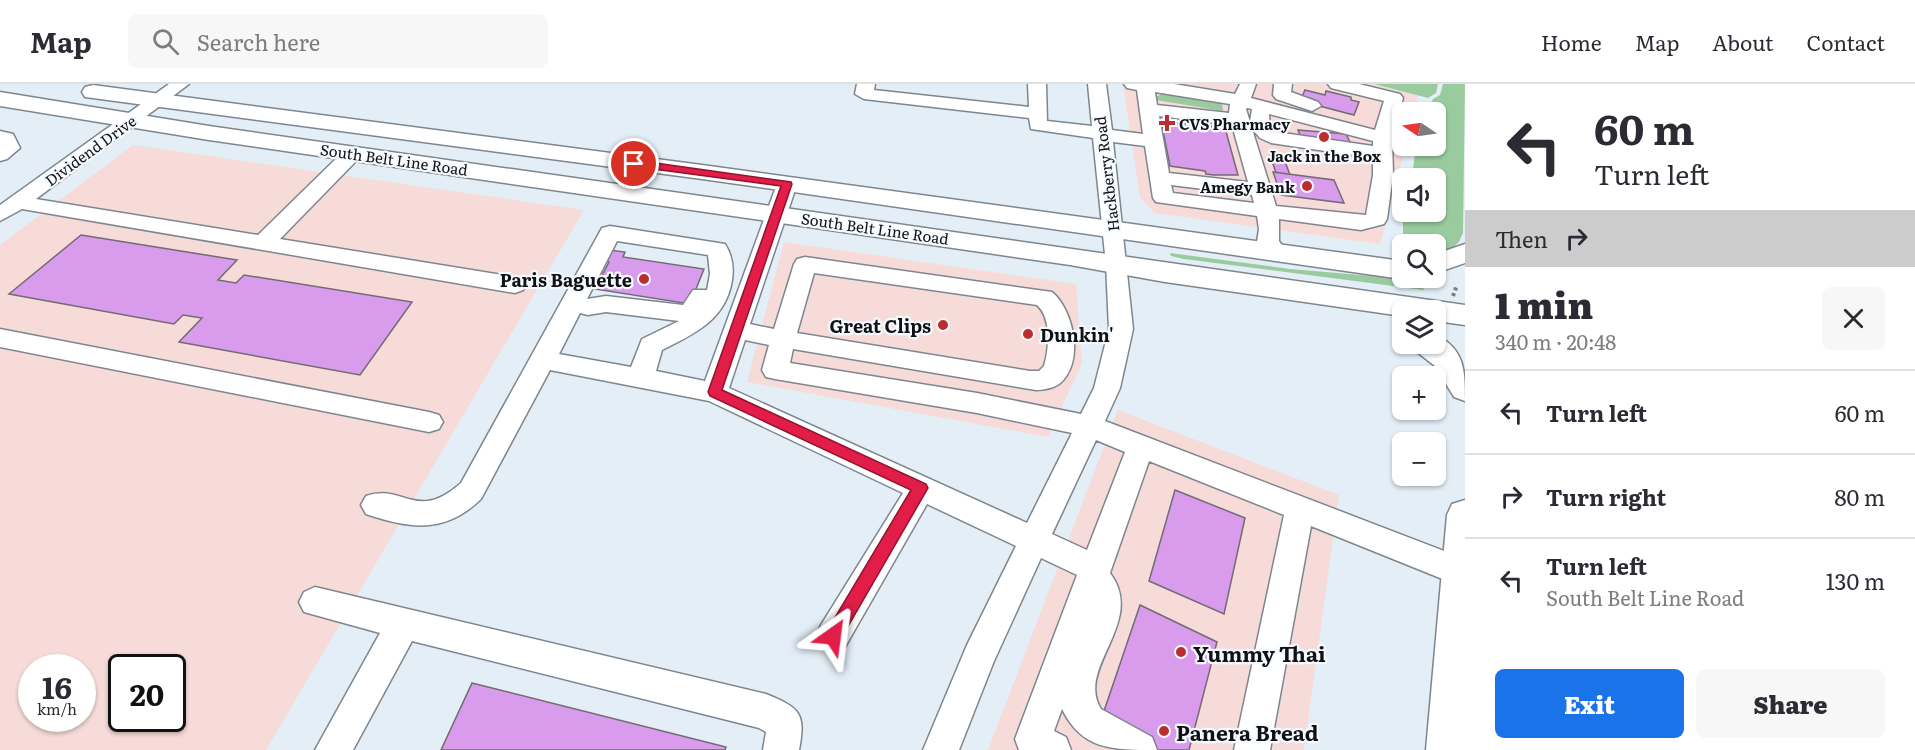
<!DOCTYPE html>
<meta charset="utf-8">
<style>
:root{--surface:#fff;--page:#f7f7f7;--text:#2b2b33;--muted:#7c7c81;--line:#e1e1e2;--accent:#1a73e8}
body{margin:0;font-family:Literata,serif;background:var(--page);color:var(--text);height:100vh;display:flex;flex-direction:column;font-size:22px;white-space:nowrap}
*{box-sizing:border-box;margin:0}
p{font-size:20px;color:var(--muted)}
.icon{flex:none;width:33px;height:33px;fill:none;stroke:currentColor;stroke-width:2;stroke-linecap:round;stroke-linejoin:round}
.map{position:relative;flex:1;overflow:hidden}
.drawer{display:flex;flex-direction:column;background:var(--surface);width:450px}
.drawer>*{flex:none}
.banner{background:#fff;color:var(--text);overflow:hidden}
.needle{width:39px;rotate:283deg}
.controls{position:absolute;left:1392px;top:18px;display:grid;gap:12px}
.controls a{display:grid;place-items:center;width:54px;height:54px;border-radius:9px;background:var(--surface);box-shadow:0 2px 4px #0004;font-size:30px}
.speed{position:absolute;left:18px;top:570px;display:flex;gap:12px;font-size:30px;font-weight:700;text-align:center}
.speed>*{display:grid;place-content:center;width:78px;height:78px;border-radius:50%;background:var(--surface);box-shadow:0 2px 4px #0004;line-height:1}
.speed small{font-size:15px;font-weight:400}
.speed .limit{border:3px solid #111;border-radius:9px;background:#fff;color:#111}
.pin{position:absolute;display:grid;place-items:center;width:51px;height:51px;color:#fff;margin:-26px;border:3px solid #fff;border-radius:50%;box-shadow:0 2px 6px #0007}
.me{position:absolute;width:66px;margin:-33px;rotate:31deg;stroke-linejoin:round;filter:drop-shadow(0 0 4px #0008)}
.turn{display:flex;align-items:center;gap:21px;height:126px;padding:0 30px;font-size:27px}
.turn .icon{width:78px;height:78px;stroke-width:2.5}
.turn b{display:block;font-size:42px;line-height:51px}
.then{display:flex;align-items:center;height:57px;padding:0 30px;background:#0003;gap:12px;font-size:22px}
.round{display:grid;place-items:center;flex:none;width:63px;height:63px;border-radius:9px;background:var(--page)}
.head{display:flex;align-items:center;justify-content:space-between;height:102px;padding:0 30px}
h1{font-size:36px;font-weight:800;line-height:45px}
.primary-button{display:flex;gap:12px;margin-top:auto;padding:12px 30px}
.primary-button a{flex:1;height:69px;border-radius:9px;background:var(--accent);color:#fff;font-size:24px;font-weight:800;line-height:69px;text-align:center}
.primary-button a+a{background:var(--page);color:var(--text)}
ul{padding:0;list-style:none}
li{display:flex;align-items:center;gap:18px;height:84px;padding:0 30px;border-top:2px solid var(--line)}
li div{flex:1}
li b{display:block;font-size:22px}
li em{font-style:normal}
header{display:flex;align-items:center;gap:36px;box-sizing:border-box;height:84px;padding:0 30px;background:var(--surface);border-bottom:2px solid var(--line)}
header strong{font-size:28px}
nav{display:flex;gap:33px;margin-inline-start:auto;font-size:21px}
.search{width:420px;height:54px;background:var(--page);display:flex;align-items:center;gap:15px;box-sizing:border-box;padding:0 21px;border-radius:9px;color:var(--muted);font-size:22px}
main{display:flex;flex:1;min-height:0}
.map>svg:first-child{display:block}
</style>
<header>
<strong>Map</strong>
<div class="search"><svg class="icon" aria-label="search" viewBox="0 0 24 24"><circle cx="10" cy="10" r="6"/><path d="M15 15l6 6"/></svg>Search here</div>
<nav><a>Home</a><a>Map</a><a>About</a><a>Contact</a></nav>
</header>
<main>
<div class="map">
<svg width="1465" height="666" viewBox="0 0 1465 666">
<rect width="100%" height="100%" fill="#e4eef7"/>
<g fill="#f6dbd8" fill-rule="evenodd">
<polygon points="1123,0 1372,0 1418,11 1414,28 1402,28 1402,62 1406,62 1380,160 1155,129 1140,114"/>
<path d="M133,61l451,65 -318,540h-266v-505zM32,584h50v50h-50zM122,584h50v50h-50z"/>
<polygon points="784,158 1076,200 1082,279 1048,353 747,298"/>
<polygon points="1118,326 1339,411 1304,666 988,666"/>
</g>
<g fill="#9acb9f">
<polygon points="1374,0 1438,0 1436,9 1428,14"/>
<polygon points="1443,0 1465,0 1463,149 1459,158 1449,167 1436,164 1436,160 1402,160 1402,164 1397,162 1403,156 1403,138 1407,128 1436,128 1436,94 1412,93 1415,69 1419,62 1436,62 1436,28 1429,28 1428,25 1433,15 1440,11"/>
<polygon points="1166,8 1222,17 1223,27 1156,16 1156,13"/>
<polygon points="1170,169 1290,185 1420,196 1424,206 1184,175 1171,172"/>
</g>
<g fill="#d99bec" stroke="#726b74" stroke-width="1.5">
<polygon points="1305,6 1325,11 1326,7 1351,13 1351,16 1359,18 1354,31 1300,17"/>
<polygon points="1161,37 1225,44 1238,91 1214,91 1206,90 1205,87 1170,82"/>
<polygon points="1298,46 1346,50 1352,62 1302,56"/>
<polygon points="1270,71 1283,72 1290,91 1276,89"/>
<polygon points="1273,88 1334,96 1344,119 1281,111"/>
<polygon points="81,151 237,176 218,196 236,199 244,191 412,218 360,291 179,258 202,234 183,231 174,240 9,210"/>
<polygon points="609,166 625,168 623,173 704,185 690,220 595,205 609,178 604,177"/>
<polygon points="1175,406 1245,434 1224,530 1149,497"/>
<polygon points="1140,521 1217,558 1189,666 1157,666 1101,636"/>
<polygon points="472,599 726,663 725,666 441,666"/>
</g>
<g fill="none" stroke-linecap="round" stroke-linejoin="round">
<defs>
<g id="minor">
<polygon points="169,0 189,0 36,115 258,151 346,65 353,63 363,69 360,73 280,155 515,193 523,196 527,201 523,206 515,209 22,125 0,137 0,121"/>
<path d="M857,0h18l-1,6 155,17 -1,-23h18l1,37 45,5 -4,-42h18l6,46 31,4 -6,-44 -10,-2 -3,-4h50l61,10 5,-10h16l-5,14 124,32 9,-29 -53,-13 -3,-4h31l41,10 3,4 -11,40 1,37 -6,44 -3,5 -23,6 -82,-11v22l8,11 -3,5c-15,4 -19,-4 -27,-15l2,-13 -2,-13 -101,-14 -3,-4 -8,-52 -32,-4 20,187 -13,59 -15,33 360,138v26l-4,1 -11,-4 -139,-56 -41,224h-36l50,-235 -135,-54 -39,112c37,49 -35,95 -9,136l51,28 5,13c-45,0 -75,0 -95,-41l-8,22 12,6 5,13h-52l-4,-11 62,-164 -36,-17 -47,103 -35,89h-36l44,-105 49,-99 -89,-42 -82,143 -12,5 -12,-5 -5,-11 5,-11 82,-132 -194,-92 -159,-31 -69,129c-36,35 -71,30 -115,15l-5,-9 5,-9c38,-13 50,27 95,-13l141,-255 8,-2 115,18c7,11 9,23 7,36 -6,40 -38,54 -70,70l-6,21 49,10 72,-197 3,-4h14l3,4 -47,140 24,5 20,-65 3,-5 8,-2 247,35c22,18 33,72 7,92 -6,4 -16,6 -23,6l-243,-41 -3,14 187,30 104,21 13,-26 15,-59 -3,-65 -13,-126 -62,-9 -2,-11 -165,-19 -9,-5zM1155,8l75,12 -1,9 -72,-8zM1247,24l5,1 -2,13 -4,-13zM1269,30l104,27v5l-97,-14 -6,-5zM1159,32l73,9 16,57 -79,-9zM1252,45l8,9 11,5 102,15v17l-7,40 -90,-9zM1171,101l81,10 2,8 -81,-10zM617,157l91,14 2,19 -3,16h-14l-10,15 -77,-9 -19,3zM814,189l223,32c15,13 12,44 7,61l-5,5h-9l-233,-38zM606,228l73,9 -37,18 -11,28 -72,-13 21,-41 8,2zM745,256l24,5 -7,25 4,7 9,2 202,34 95,20 -45,90 -298,-135zM1096,356l29,12 -38,98 -35,-16z"/>
<polygon points="1274,0 1292,0 1291,8 1318,18 1321,22 1312,27 1276,15 1273,11"/>
<polygon points="0,47 13,50 20,64 7,75 0,77"/>
<polygon points="0,245 429,328 439,331 443,338 439,345 429,348 0,263"/>
<path d="M315,503l451,107c34,14 40,19 33,56h-36l3,-18 -7,-4 -347,-87 -59,109h-38l65,-117 -76,-21 -5,-10 5,-10z"/>
</g>
<g id="major">
<polygon points="93,1 702,81 1402,177 1402,194 1408,194 1402,195 702,95 85,13 82,8 85,3"/>
<polygon points="0,8 209,42 1465,221 1465,241 1436,237 1436,226 1402,226 1402,232 1165,198 1070,181 209,56 0,22"/>
<polygon points="1465,160 1465,179 1436,189 1436,170"/>
<path d="M1436,251c29,14 29,36 29,66l-11,-4 -19,-31 -18,-14 -4,-8h23z"/>
<polygon points="1465,416 1465,666 1426,666 1447,431 1452,420"/>
</g>
</defs>
<use href="#minor" stroke="#7d868e" stroke-width="3"/>
<use href="#major" stroke="#7d868e" stroke-width="3"/>
<polyline stroke="#777d83" stroke-width="4" stroke-dasharray="3 3" stroke-linecap="butt" points="1453,212 1457,201"/>
<use href="#minor" fill="#fff" fill-rule="evenodd"/>
<use href="#major" fill="#fff" fill-rule="evenodd"/>
</g>
<polygon fill="#e11d48" stroke="#92132f" stroke-width="1.5" points="634,76 791,98 792,100 722,306 926,400 928,404 839,558 833,560 827,558 824,552 827,547 911,406 710,312 708,308 781,102 631,82 629,80"/>
<g fill="#bc2d2f" stroke="#f6fafe" stroke-width="2">
<path d="M1164 30h6v6h6v6h-6v6h-6v-6h-6v-6h6z"/>
<circle cx="1324" cy="53" r="6"/>
<circle cx="1307" cy="102" r="6"/>
<circle cx="644" cy="195" r="6"/>
<circle cx="943" cy="241" r="6"/>
<circle cx="1028" cy="250" r="6"/>
<circle cx="1181" cy="568" r="6"/>
<circle cx="1164" cy="647" r="6"/>
</g>
<g text-anchor="middle" dominant-baseline="central" stroke-width="4.5" stroke-linejoin="round" paint-order="stroke">
<g font-size="15" font-weight="bold" fill="#0f1215" stroke="#f6fafe" text-anchor="start">
<text x="1179" y="39">CVS Pharmacy</text>
<text x="1324" y="71" text-anchor="middle">Jack in the Box</text>
<text x="1295" y="102" text-anchor="end">Amegy Bank</text>
</g>
<g font-size="15" fill="#0f1215" stroke="#f6fafe">
<text transform="translate(90 66) rotate(-36)">Dividend Drive</text>
<text transform="translate(394 75) rotate(8)">South Belt Line Road</text>
<text transform="translate(1106 90) rotate(-97)">Hackberry Road</text>
<text transform="translate(875 144) rotate(8)">South Belt Line Road</text>
</g>
<g font-size="18" font-weight="bold" fill="#0f1215" stroke="#f6fafe" text-anchor="end">
<text x="632" y="195">Paris Baguette</text>
<text x="931" y="241">Great Clips</text>
<text x="1040" y="250" text-anchor="start">Dunkin'</text>
</g>
<g font-size="21" font-weight="bold" fill="#0f1215" stroke="#f6fafe" text-anchor="start">
<text x="1193" y="568">Yummy Thai</text>
<text x="1176" y="647">Panera Bread</text>
</g>
</g>
</svg>
<div class="controls">
<a><svg class="needle" viewBox="-14 -14 28 28"><path d="M0-13l5 13h-10z" fill="#e53935"/><path d="M0 13l5-13h-10z" fill="#7c7c81"/></svg></a>
<a><svg class="icon" aria-label="sound" viewBox="0 0 24 24"><path d="M4 9h4l5-4v14l-5-4H4zM17 9q2 3 0 6"/></svg></a>
<a><svg class="icon" aria-label="search" viewBox="0 0 24 24"><circle cx="10" cy="10" r="6"/><path d="M15 15l6 6"/></svg></a>
<a><svg class="icon" aria-label="layers" viewBox="0 0 24 24"><path d="M12 4l9 5-9 5-9-5zM3 14l9 5 9-5"/></svg></a>
<a>+</a>
<a>−</a>
</div>
<div class="speed"><div>16<small>km/h</small></div><div class="limit">20</div></div>
<div class="pin" style="left:634px;top:80px;background:#d93025"><svg class="icon" aria-label="arrive" viewBox="0 0 24 24"><path d="M6 21V4h12l-3 4 3 4H6"/></svg></div>
<svg class="me" style="left:833px;top:552px" viewBox="-20 -20 40 40"><path d="M0-17L14 15 0 8-14 15z" fill="#e11d48" stroke="#fff" stroke-width="4"/></svg>
</div>
<section class="drawer">
<div class="banner">
<div class="turn"><svg class="icon" aria-label="left" viewBox="0 0 24 24"><path d="M17 20v-9H6M10 6l-5 5 5 5"/></svg><div><b>60 m</b>Turn left</div></div>
<div class="then">Then<svg class="icon" aria-label="right" viewBox="0 0 24 24"><path d="M7 20v-9h11M14 6l5 5-5 5"/></svg></div>
</div>
<div class="head"><div><h1>1 min</h1><p>340 m · 20:48</p></div><a class="round"><svg class="icon" aria-label="close" viewBox="0 0 24 24"><path d="M6 6l12 12M18 6L6 18"/></svg></a></div>
<ul>
<li><svg class="icon" aria-label="left" viewBox="0 0 24 24"><path d="M17 20v-9H6M10 6l-5 5 5 5"/></svg><div><b>Turn left</b></div><em>60 m</em></li>
<li><svg class="icon" aria-label="right" viewBox="0 0 24 24"><path d="M7 20v-9h11M14 6l5 5-5 5"/></svg><div><b>Turn right</b></div><em>80 m</em></li>
<li><svg class="icon" aria-label="left" viewBox="0 0 24 24"><path d="M17 20v-9H6M10 6l-5 5 5 5"/></svg><div><b>Turn left</b><p>South Belt Line Road</p></div><em>130 m</em></li>
</ul>
<div class="primary-button"><a>Exit</a><a>Share</a></div>
</section>
</main>
